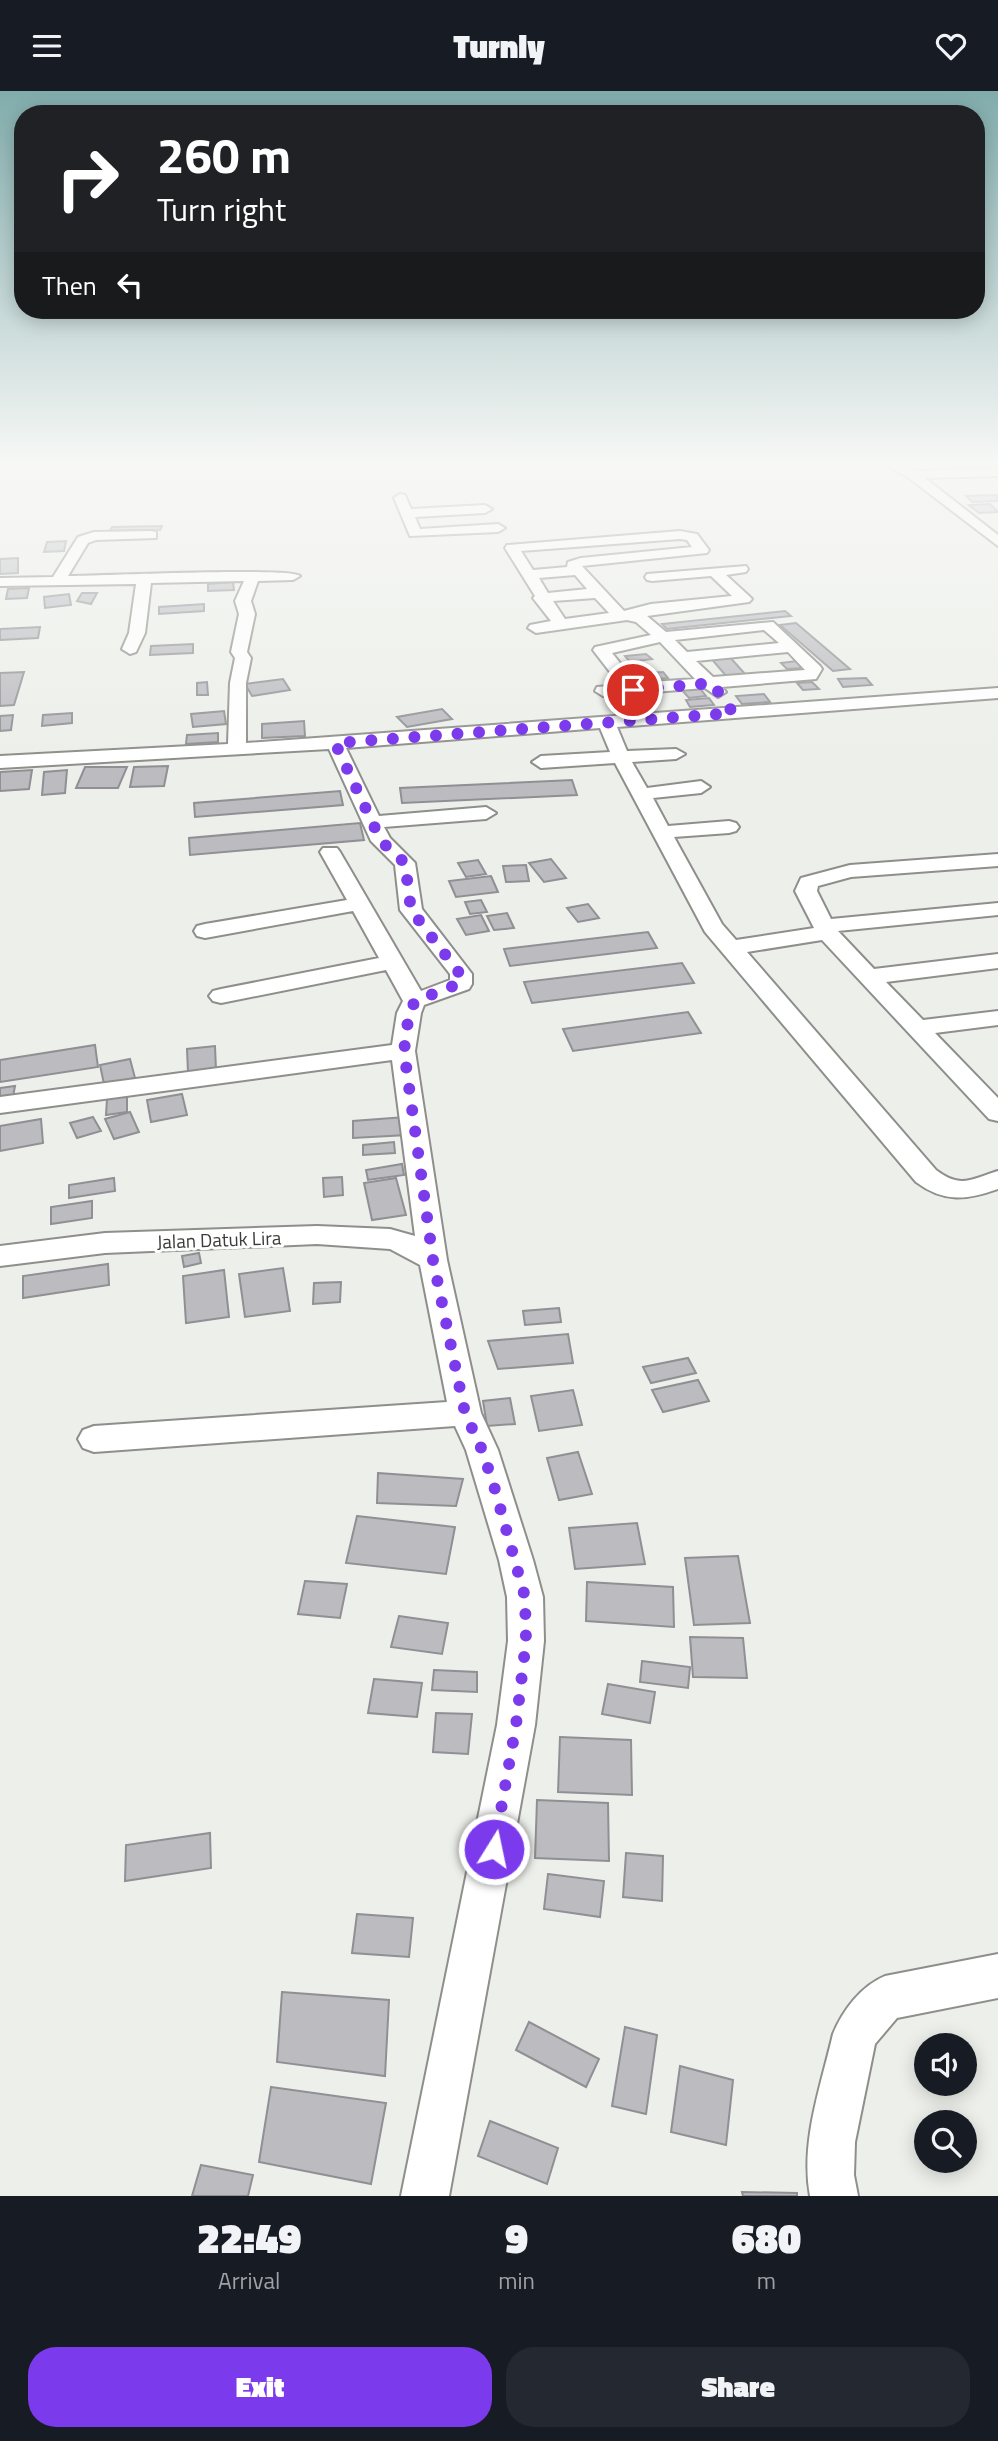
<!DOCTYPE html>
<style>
:root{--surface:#171b24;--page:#242831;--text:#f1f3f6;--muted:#9ea1a6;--accent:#7c3aed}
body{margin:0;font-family:"Titillium Web",sans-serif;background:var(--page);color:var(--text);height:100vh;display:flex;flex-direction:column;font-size:26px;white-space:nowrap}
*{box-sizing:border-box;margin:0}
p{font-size:23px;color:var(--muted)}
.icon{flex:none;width:38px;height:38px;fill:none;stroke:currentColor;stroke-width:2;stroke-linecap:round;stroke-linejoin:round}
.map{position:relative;height:2105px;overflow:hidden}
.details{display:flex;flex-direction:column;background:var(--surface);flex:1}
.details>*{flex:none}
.banner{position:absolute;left:14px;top:14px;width:971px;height:214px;border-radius:28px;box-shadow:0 4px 18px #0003;background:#202124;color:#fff;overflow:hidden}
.controls{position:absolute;left:914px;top:1942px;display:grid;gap:14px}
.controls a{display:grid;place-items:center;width:63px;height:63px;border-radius:50%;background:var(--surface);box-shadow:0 4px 18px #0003;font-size:35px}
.pin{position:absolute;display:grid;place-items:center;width:60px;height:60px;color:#fff;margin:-30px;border:4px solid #fff;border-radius:50%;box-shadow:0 2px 7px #0007}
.me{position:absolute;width:77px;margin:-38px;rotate:10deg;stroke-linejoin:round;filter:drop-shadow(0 0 5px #0008)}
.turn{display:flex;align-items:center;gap:24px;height:147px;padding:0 28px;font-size:32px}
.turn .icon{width:91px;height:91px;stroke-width:2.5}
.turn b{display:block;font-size:49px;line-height:60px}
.then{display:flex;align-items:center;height:66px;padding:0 28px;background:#0003;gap:14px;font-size:26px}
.eta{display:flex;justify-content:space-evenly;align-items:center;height:119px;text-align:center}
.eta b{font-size:42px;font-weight:800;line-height:49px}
.button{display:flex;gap:14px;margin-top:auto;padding:14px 28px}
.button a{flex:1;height:80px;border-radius:28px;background:var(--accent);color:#fff;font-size:28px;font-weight:800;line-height:80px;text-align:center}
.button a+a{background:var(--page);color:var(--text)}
header{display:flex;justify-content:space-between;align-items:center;height:91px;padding:0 28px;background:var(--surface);font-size:32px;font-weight:800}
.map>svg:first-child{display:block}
</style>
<header><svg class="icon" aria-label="menu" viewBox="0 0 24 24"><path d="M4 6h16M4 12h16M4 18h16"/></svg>Turnly<svg class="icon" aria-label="heart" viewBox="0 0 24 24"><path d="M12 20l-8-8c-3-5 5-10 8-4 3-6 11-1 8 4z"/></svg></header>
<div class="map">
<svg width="998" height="2105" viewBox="0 0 998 2105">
<rect width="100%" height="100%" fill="#edefea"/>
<g fill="#bbbbc0" stroke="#8f8f94" stroke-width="2">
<polygon points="945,373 965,373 971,378 952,378"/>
<polygon points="997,404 998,410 972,411 966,405"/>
<polygon points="990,413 998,421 979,422 969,414"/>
<polygon points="162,435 160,439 110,440 112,436"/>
<polygon points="66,450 64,460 44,461 47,451"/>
<polygon points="18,467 18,482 0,483 0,468"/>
<polygon points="233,491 234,499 208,500 208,493"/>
<polygon points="29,497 27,507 6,508 8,498"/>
<polygon points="82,502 97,502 91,513 77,510"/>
<polygon points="69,503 71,514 45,517 44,506"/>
<polygon points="204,513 204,520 159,523 159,516"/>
<polygon points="785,520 791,525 667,538 662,533"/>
<polygon points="796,532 850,578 833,580 780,534"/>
<polygon points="40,536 38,547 0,549 0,538"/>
<polygon points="193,553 193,562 150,564 151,555"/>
<polygon points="646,563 652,568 630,571 625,565"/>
<polygon points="727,563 746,584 727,586 709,565"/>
<polygon points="797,570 804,577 787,578 781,572"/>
<polygon points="24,581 14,614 0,615 0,582"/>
<polygon points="663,581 668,587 637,590 632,583"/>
<polygon points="866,587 872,594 843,596 838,588"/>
<polygon points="283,588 290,599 252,605 245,593"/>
<polygon points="207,591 208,604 197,604 197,592"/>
<polygon points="812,591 819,598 803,599 797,592"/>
<polygon points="698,595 706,605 689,607 680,597"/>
<polygon points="764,603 770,611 742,613 736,605"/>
<polygon points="709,607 714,614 690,616 686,609"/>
<polygon points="442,618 452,628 407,636 397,626"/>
<polygon points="224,620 226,633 193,636 191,623"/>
<polygon points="72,622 72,632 42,635 43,624"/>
<polygon points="13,624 11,639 0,640 0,625"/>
<polygon points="304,630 305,645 262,647 262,633"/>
<polygon points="218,642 218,651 186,653 187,644"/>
<polygon points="168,675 164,695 130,696 134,676"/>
<polygon points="85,676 127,676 118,697 76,697"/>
<polygon points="32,679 29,698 0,700 0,681"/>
<polygon points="67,679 65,702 42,704 44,681"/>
<polygon points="572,689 577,704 402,712 400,697"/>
<polygon points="340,700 343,714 195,726 194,712"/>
<polygon points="360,732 364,749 190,764 189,747"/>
<polygon points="551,768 566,787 544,791 529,772"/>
<polygon points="478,769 486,783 466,786 458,772"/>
<polygon points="526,774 529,790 506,791 503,775"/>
<polygon points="491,785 498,801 456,806 449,790"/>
<polygon points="481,809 487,821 470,823 465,811"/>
<polygon points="588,813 599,827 578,831 567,817"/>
<polygon points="507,822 514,837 494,839 487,825"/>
<polygon points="481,824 489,840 466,844 457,828"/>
<polygon points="648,841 657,857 510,875 504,858"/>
<polygon points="682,872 694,892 532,912 524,891"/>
<polygon points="688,921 701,942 573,960 563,938"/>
<polygon points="95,954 98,976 0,991 0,969"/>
<polygon points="215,955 216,979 188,981 187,958"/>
<polygon points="130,968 135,987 104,993 100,974"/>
<polygon points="15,995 13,1006 0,1007 0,997"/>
<polygon points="182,1003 187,1024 151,1031 147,1009"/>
<polygon points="127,1005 127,1021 106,1024 107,1008"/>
<polygon points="130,1021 139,1041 114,1048 105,1028"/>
<polygon points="93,1026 101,1040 77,1047 70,1032"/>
<polygon points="405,1026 407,1044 353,1047 353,1030"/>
<polygon points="41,1028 43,1052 0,1060 0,1035"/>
<polygon points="394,1051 395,1062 363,1064 363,1054"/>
<polygon points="402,1073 404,1084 368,1089 366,1079"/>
<polygon points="342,1086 343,1104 324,1106 323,1087"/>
<polygon points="114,1087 115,1100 69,1107 69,1094"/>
<polygon points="396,1087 406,1124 372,1129 364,1092"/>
<polygon points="92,1110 92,1127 51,1133 51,1116"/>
<polygon points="199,1162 201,1172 184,1176 182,1165"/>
<polygon points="108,1173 109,1194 23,1207 23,1185"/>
<polygon points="283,1177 290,1220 245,1226 239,1183"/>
<polygon points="224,1179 229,1226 186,1232 183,1185"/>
<polygon points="341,1191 340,1211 313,1213 314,1192"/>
<polygon points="559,1217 561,1231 525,1234 523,1220"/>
<polygon points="568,1243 573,1272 498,1278 488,1250"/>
<polygon points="688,1267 696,1282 651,1292 643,1276"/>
<polygon points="698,1289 709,1310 663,1321 652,1299"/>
<polygon points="573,1299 582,1334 539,1340 531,1305"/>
<polygon points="510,1307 515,1333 487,1335 483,1310"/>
<polygon points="578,1361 592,1403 559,1409 547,1367"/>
<polygon points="378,1382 463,1388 456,1415 377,1412"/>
<polygon points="357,1425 455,1436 446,1483 346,1472"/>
<polygon points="637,1432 645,1473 575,1478 569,1437"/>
<polygon points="738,1465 750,1532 694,1534 685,1467"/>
<polygon points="305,1490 347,1493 340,1527 298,1523"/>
<polygon points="587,1491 673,1496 674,1536 586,1530"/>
<polygon points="399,1525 448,1532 442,1563 391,1556"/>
<polygon points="690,1546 743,1547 747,1587 693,1586"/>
<polygon points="642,1570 690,1576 688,1597 640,1591"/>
<polygon points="434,1579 477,1581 477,1601 432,1599"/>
<polygon points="374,1588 422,1592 417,1626 368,1622"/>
<polygon points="608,1593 655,1601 650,1632 602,1623"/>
<polygon points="436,1622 472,1623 468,1663 433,1661"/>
<polygon points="560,1646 631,1649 632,1704 558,1701"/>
<polygon points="537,1709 608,1712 609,1770 535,1767"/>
<polygon points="210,1742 211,1777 125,1790 126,1754"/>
<polygon points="626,1762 663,1765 662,1810 623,1806"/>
<polygon points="548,1783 604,1790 600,1826 544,1818"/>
<polygon points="357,1823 413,1827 409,1866 352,1862"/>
<polygon points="282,1901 389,1909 385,1985 277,1971"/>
<polygon points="529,1931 599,1968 586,1996 516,1959"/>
<polygon points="625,1936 657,1944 646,2023 612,2015"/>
<polygon points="680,1975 733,1989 726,2054 671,2041"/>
<polygon points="271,1996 386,2012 371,2093 259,2071"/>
<polygon points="490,2030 558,2057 547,2093 478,2065"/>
<polygon points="201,2074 253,2084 248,2105 192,2105"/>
<polygon points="742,2101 797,2102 797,2105 743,2105"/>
</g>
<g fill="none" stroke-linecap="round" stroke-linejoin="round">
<defs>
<g id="street">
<polygon points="885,373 900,373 915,380 998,377 998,385 925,387 998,444 998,455 909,387"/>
<polygon points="400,403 405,404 411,418 485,414 492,418 485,422 415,426 420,438 498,433 505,437 498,441 410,445 394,407"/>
<path d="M151,440l5,1v6l-60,2 -8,3 -20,33c29,0 222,-9 232,0l-7,4 -35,1 -7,20 4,13 -8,38 4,6 -5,25v60l752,-55v10l-381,29 10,24 49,-2 9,5 -9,5 -44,3 15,26 54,-7 9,6 -9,6 -48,5 15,28 61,-5 7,2 3,4 -3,4 -7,2 -55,4 48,87 14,16 78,-12 -19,-37 6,-13 49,-13 148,-11v12l-147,11 -33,9 -1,5 14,28 167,-16v12l-160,16 36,38 124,-15v14l-112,14 37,38 75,-9v14l-63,8 63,65v23l-9,-2 -167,-179 -75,12 189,218c25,19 35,9 62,1v18c-31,11 -54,14 -82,-7l-211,-250 -90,-169 -74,5 -9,-6 9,-6 69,-4 -10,-24 -254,20 33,68 107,-9 10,6 -10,6 -102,8 6,11 25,25 7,46 50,65v10l-3,5 -45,16 -3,8 -6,38 32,209 34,153 17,37 35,110 10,37 1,44 -9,84 -86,471h-48l96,-471 11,-84 -1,-44 -8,-37 -33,-110 -11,-24 -361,26 -11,-4 -5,-9 5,-9 11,-4 353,-24 -27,-137 -30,-16 -73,-5 -212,9 -105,13v-20l105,-13 212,-7 73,3 25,7 -23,-176 -392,53v-16l392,-52 5,-32 6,-12 -17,-31 -165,33 -8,-2 -4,-5 4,-5 8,-2 158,-31 -26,-47 -148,27 -8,-2 -3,-5 3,-5 8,-2 142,-24 -27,-48 3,-4h14l3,4 81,139 29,-11v-6l-50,-64 -5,-45 -24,-24 -42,-92 -329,19v-12l228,-12 2,-61 5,-25 -4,-6 8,-38 -4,-13 9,-20 -93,2 -6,50 -9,19 -6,2 -8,-5 7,-16 7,-49 -136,2v-8l53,-1 25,-40 16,-5z"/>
<path d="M680,440l17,3 12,16 -2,3 -125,13 42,45 27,-7 81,-8 -21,-20 -59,5 -5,-1 -2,-3 2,-3 99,-8 2,3 -2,3 -20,3 23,21 3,3 -3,3 -102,14 19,16 107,-10 47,44 2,3 -6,10 -94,8 4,5 -8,5 -13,-9 -102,8 -8,-5 2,-4 23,-2 -27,-35 2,-3 56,-12 -15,-13 -9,-2 -91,13 -8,-5 2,-3 21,-4 -18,-23 2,-2 -30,-48 2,-3zM680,448l7,1 5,7 -111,11 -13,4 -1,5 -34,3 -12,-19zM575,484l12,14 -39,4 -9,-15zM595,507l14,15 -44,6 -12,-18zM764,539l15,13 -92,9 -12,-12zM660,551l35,37 -59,4 -24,-30zM788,561l17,18 -92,7 -17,-16z"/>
<path d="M998,1863v44l-101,20 -22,26 -20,98 -1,33 4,21h-48c-10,-54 11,-110 23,-162 10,-24 28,-48 52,-58z"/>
</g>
</defs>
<use href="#street" stroke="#8e8f8a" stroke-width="4"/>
<use href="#street" fill="#fff" fill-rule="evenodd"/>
</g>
<linearGradient id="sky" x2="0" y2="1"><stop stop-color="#81acac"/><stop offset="0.56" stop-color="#f7f8f6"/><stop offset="1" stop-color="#f7f8f6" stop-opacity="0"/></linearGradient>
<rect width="998" height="667" fill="url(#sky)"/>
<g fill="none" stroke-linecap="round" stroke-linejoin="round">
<polyline stroke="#7c3aed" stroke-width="12" stroke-dasharray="0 21.6" points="494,1758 516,1634 526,1550 525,1506 494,1395 482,1359 465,1322 433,1169 404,960 409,922 415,910 461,892 460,883 411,819 405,772 381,750 335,652 733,622 712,592 633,599"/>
</g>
<g text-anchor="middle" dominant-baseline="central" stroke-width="6" stroke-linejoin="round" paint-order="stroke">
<g font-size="19" fill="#3c3c3a" stroke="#fff">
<text transform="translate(219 1148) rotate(-2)">Jalan Datuk Lira</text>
</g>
</g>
</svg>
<div class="controls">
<a><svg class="icon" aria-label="sound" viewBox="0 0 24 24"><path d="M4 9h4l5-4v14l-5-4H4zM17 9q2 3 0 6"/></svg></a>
<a><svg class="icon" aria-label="search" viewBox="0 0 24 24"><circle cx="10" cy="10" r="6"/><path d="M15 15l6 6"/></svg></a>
</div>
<div class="pin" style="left:633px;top:599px;background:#d93025"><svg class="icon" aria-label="arrive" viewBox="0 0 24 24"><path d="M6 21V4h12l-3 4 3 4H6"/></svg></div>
<svg class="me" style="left:494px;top:1758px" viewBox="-20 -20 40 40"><circle r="17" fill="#7c3aed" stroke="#fff" stroke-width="3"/><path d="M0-11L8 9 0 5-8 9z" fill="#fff"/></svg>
<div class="banner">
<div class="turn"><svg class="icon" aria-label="right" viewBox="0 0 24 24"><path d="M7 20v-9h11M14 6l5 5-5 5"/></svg><div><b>260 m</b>Turn right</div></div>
<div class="then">Then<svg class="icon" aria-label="left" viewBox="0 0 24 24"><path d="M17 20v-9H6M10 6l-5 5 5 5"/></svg></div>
</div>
</div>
<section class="details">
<div class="eta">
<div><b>22:49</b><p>Arrival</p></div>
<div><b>9</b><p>min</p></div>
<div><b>680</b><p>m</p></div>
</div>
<div class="button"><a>Exit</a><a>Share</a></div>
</section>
